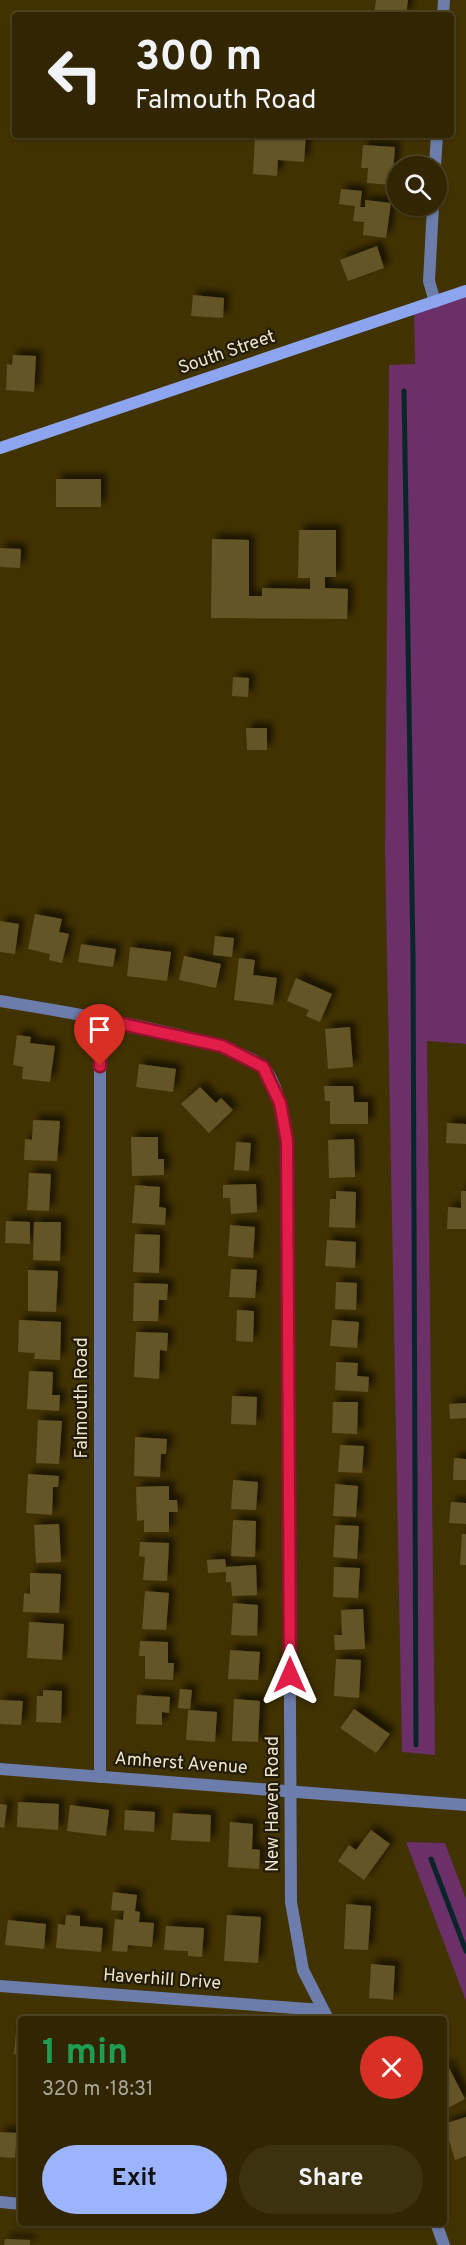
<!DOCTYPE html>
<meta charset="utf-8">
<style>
:root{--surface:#312601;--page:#3d3210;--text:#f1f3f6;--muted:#a8a599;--line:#4c4323;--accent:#9cb4fd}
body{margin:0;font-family:Overpass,sans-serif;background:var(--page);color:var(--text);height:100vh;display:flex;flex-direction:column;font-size:22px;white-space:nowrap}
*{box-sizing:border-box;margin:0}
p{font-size:20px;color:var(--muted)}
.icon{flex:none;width:33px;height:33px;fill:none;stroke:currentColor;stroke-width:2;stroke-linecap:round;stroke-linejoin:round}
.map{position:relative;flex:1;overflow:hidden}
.side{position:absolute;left:18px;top:2016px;width:429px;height:210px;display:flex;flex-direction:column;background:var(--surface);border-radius:6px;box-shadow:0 2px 4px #0004,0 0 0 2px var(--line)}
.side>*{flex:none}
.banner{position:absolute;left:12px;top:12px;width:442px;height:126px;border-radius:6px;box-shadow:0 2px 4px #0004,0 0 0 2px var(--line);background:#312601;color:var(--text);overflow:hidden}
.controls{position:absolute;left:387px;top:156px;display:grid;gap:12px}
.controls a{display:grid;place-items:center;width:60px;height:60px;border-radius:50%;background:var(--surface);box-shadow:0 2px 4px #0004,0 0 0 2px var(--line);font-size:30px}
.pin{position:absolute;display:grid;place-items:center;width:51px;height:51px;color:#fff;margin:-62px -26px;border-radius:50% 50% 50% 0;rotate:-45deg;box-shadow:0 0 6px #0007}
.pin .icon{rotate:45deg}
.me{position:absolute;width:66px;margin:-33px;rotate:0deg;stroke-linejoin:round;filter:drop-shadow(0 0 4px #0008)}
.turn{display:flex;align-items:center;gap:21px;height:126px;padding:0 24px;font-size:27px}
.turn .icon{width:78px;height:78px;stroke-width:2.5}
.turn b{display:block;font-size:42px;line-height:51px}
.round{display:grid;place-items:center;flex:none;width:63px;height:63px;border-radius:32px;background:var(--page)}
.overview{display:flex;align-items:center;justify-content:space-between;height:102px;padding:0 24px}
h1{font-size:36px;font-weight:700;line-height:45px;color:#1e9e55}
.cta{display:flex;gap:12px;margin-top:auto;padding:12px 24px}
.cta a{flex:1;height:69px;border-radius:36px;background:var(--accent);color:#111;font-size:24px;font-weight:700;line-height:69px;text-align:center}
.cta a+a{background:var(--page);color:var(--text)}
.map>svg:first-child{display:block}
</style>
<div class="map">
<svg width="466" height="2245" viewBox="0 0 466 2245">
<defs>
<filter id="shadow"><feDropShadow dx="5.5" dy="-5.5" stdDeviation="3" flood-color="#0009"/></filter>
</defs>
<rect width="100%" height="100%" fill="#413201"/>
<g fill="#6a3067">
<polygon points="466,291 466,1044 427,1041 435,1755 402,1752 385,851 389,365 415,364 414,309"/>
<polygon points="406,1842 445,1843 466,1899 466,2001"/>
</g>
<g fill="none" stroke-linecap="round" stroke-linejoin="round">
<g stroke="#0a2529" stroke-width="5">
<polyline points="404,391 413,957 416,1745"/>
<polyline points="431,1859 466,1951"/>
</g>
</g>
<g fill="#645428" filter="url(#shadow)">
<polygon points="376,0 408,0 406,15 374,14"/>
<polygon points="255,135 306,135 304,162 278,160 277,176 253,174"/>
<polygon points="363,145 395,147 392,185 367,183 368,168 361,168"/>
<polygon points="341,189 362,191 360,207 365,207 365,200 391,203 386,238 363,235 364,222 353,221 355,206 339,204"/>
<polygon points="377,246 384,268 348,281 340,260"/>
<polygon points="193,295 224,298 223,318 191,316"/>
<polygon points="13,355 36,356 34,392 6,390 7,364 12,365"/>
<rect x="56" y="479" width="45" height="28"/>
<polygon points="299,530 336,530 336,577 325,577 325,588 348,589 347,619 211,618 212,539 249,540 249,596 262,596 262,588 310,589 310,578 298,578"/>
<polygon points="0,548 21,549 20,568 0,567"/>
<polygon points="233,677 249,678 248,697 232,696"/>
<polygon points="246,728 267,728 267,750 247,750"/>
<polygon points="35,914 62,919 59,932 69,934 62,963 49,960 50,954 28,949"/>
<polygon points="0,921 19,924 15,954 0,952"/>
<polygon points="215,936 234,938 232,957 213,955"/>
<polygon points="81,944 116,949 113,967 78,962"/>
<polygon points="130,947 171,952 167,981 127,976"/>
<polygon points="184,956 221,964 216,988 179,980"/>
<polygon points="239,958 255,960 253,975 277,978 273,1005 234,1000"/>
<polygon points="296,978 332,994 320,1022 306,1016 309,1010 287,1001"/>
<polygon points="350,1027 353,1067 328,1069 325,1029"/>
<polygon points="17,1035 31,1037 30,1043 55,1046 50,1082 22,1079 23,1067 13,1065"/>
<polygon points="139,1064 176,1069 173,1092 136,1087"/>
<polygon points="324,1086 353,1086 354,1102 368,1102 368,1124 330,1124 330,1101 325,1101"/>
<polygon points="200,1087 216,1103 221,1098 233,1110 209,1133 181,1104"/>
<polygon points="33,1120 60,1121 57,1161 24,1160 25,1139 32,1140"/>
<polygon points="447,1123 466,1124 466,1144 446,1143"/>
<polygon points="131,1137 158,1137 158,1159 164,1159 164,1175 132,1176"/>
<polygon points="354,1139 355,1177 329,1178 328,1140"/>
<polygon points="236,1142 251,1143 249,1171 234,1170"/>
<polygon points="29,1173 51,1174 49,1211 27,1210"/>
<polygon points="256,1184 257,1212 231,1214 230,1198 223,1198 223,1185"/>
<polygon points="135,1185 160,1187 159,1207 166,1208 165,1225 132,1223"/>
<polygon points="336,1191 356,1192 355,1228 329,1227 330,1199 336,1199"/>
<polygon points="461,1191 466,1191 466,1229 447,1229 448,1207 461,1208"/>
<polygon points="6,1221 30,1222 30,1244 5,1243"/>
<polygon points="34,1222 61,1222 60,1261 33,1260"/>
<polygon points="230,1225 255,1227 253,1258 228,1256"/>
<polygon points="135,1234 160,1235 159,1273 133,1272"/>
<polygon points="327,1240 356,1242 355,1268 325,1266"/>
<polygon points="231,1269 257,1270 255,1298 229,1297"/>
<polygon points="28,1270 58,1271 56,1312 28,1311"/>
<polygon points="336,1282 357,1283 356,1310 335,1309"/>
<polygon points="134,1283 168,1284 167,1300 159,1300 158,1321 133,1321"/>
<polygon points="237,1310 254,1311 253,1342 236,1341"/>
<polygon points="19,1320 61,1322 60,1360 34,1359 35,1353 18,1352"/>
<polygon points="332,1320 359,1322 357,1348 330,1346"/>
<polygon points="136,1332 168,1333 167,1351 160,1350 159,1379 134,1377"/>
<polygon points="336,1362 358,1363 357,1376 369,1377 368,1392 335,1390"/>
<polygon points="29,1371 53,1372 52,1395 60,1395 59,1411 27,1409"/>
<polygon points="232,1396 257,1397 256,1425 231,1424"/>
<polygon points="333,1402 358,1402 357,1434 332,1433"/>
<polygon points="466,1403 466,1418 450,1419 449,1404"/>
<polygon points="38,1420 62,1421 59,1464 36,1463"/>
<polygon points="135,1437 167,1439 166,1454 161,1454 160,1477 134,1476"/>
<polygon points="340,1445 364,1446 362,1473 338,1472"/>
<polygon points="454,1458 466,1459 466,1480 453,1480"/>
<polygon points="28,1474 59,1476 58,1487 53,1487 52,1515 26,1513"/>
<polygon points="233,1480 258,1482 256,1510 231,1509"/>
<polygon points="335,1484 358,1486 356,1517 333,1516"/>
<polygon points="169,1486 169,1500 177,1500 178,1512 169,1512 169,1532 144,1532 144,1520 137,1521 136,1487"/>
<polygon points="451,1502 466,1503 466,1524 449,1523"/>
<polygon points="233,1520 256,1521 255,1557 231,1556"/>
<polygon points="59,1524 61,1562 36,1563 34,1525"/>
<polygon points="335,1525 359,1526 357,1559 333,1557"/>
<polygon points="462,1534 466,1534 466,1565 460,1565"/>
<polygon points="140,1542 169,1543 167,1581 143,1580 145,1557 139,1556"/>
<polygon points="225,1559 226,1567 256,1565 257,1595 232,1596 231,1582 226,1582 226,1572 208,1573 207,1560"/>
<polygon points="334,1567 360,1568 358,1598 333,1597"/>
<polygon points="30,1573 61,1574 59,1613 23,1612 24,1593 30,1594"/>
<polygon points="145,1591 169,1593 166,1630 142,1629"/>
<polygon points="233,1603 258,1605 257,1636 231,1635"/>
<polygon points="363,1609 365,1649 335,1650 334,1635 342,1635 341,1610"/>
<polygon points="29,1622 64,1624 62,1660 27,1658"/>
<polygon points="140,1641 168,1642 168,1663 174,1663 173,1680 145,1679 145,1656 139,1656"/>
<polygon points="230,1650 260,1652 258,1680 228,1679"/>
<polygon points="336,1659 361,1660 359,1698 334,1696"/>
<polygon points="180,1689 192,1690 190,1709 178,1708"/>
<polygon points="43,1690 62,1691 61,1723 36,1722 37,1696 43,1696"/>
<polygon points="137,1695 170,1697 169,1713 162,1712 162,1725 136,1724"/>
<polygon points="234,1699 260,1701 258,1742 232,1741"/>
<polygon points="0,1700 23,1701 21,1725 0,1724"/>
<polygon points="354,1709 390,1734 376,1753 340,1728"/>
<polygon points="188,1710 217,1712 215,1742 186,1740"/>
<polygon points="18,1802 59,1804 58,1830 17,1827"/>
<polygon points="0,1804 7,1805 4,1828 0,1827"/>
<polygon points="70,1805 109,1810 106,1836 67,1831"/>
<polygon points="125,1810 155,1812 154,1832 124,1830"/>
<polygon points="173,1813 211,1815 210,1842 171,1840"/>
<polygon points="230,1822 253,1824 252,1849 260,1850 259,1869 228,1867"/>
<polygon points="371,1830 390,1844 364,1880 338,1861 349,1845 356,1850"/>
<polygon points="113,1892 137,1895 135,1911 140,1912 139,1922 154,1923 152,1947 128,1945 127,1952 112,1951 115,1919 123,1920 124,1911 111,1910"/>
<polygon points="346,1904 371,1906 368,1950 344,1949"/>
<polygon points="66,1915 80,1916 80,1926 103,1928 101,1952 56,1948 58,1924 65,1925"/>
<polygon points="227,1915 261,1917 258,1963 224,1961"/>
<polygon points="8,1920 46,1924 44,1949 5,1945"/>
<polygon points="166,1926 204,1928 202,1957 188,1956 188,1951 164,1950"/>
<polygon points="371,1964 395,1966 393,2000 369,1998"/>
<polygon points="16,2032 21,2032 21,2055 14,2054"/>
<polygon points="447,2064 465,2099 444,2110 444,2065"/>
<polygon points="466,2117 466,2156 455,2160 444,2124"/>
<polygon points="0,2132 17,2133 15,2158 0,2157"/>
<polygon points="5,2239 30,2240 30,2245 4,2245"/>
</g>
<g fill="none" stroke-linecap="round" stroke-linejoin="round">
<g stroke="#6d7dab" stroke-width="12">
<polyline points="443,15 444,0"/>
<polyline points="435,166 437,135"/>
<polyline points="433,206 429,281 435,302"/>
<path d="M0,1001c47,8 238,37 264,67 15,17 19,51 23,73l4,761 12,68 25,49"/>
<polyline points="0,1769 466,1805"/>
<polyline points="100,1777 100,1019"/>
<polyline points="0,1986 322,2010"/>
<polyline points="0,2202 21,2204"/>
<polyline points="436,2223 444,2245"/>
</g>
<polyline stroke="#8da5ef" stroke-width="12" points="0,448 466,291"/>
</g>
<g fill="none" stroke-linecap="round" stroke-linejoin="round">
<defs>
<polyline id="route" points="100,1066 100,1019 222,1046 263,1067 280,1103 287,1141 290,1675"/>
</defs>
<use href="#route" stroke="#92132f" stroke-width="15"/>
<use href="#route" stroke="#e11d48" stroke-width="10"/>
</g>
<g text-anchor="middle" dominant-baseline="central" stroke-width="4.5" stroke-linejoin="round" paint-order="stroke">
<g font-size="18" fill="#ede4cd" stroke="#211b08">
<text transform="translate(227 353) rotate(-19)">South Street</text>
<text transform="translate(82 1398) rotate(-90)">Falmouth Road</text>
<text transform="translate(181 1764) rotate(4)">Amherst Avenue</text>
<text transform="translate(273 1804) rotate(-90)">New Haven Road</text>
<text transform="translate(162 1980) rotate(4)">Haverhill Drive</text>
</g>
</g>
</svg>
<div class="controls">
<a><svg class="icon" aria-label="search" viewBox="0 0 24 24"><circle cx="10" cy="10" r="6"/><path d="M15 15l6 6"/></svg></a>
</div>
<div class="pin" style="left:100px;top:1066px;background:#d93025"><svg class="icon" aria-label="arrive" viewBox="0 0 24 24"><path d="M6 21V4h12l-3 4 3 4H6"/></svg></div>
<svg class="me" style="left:290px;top:1675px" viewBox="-20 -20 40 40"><path d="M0-17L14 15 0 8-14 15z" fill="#e11d48" stroke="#fff" stroke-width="4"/></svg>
<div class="banner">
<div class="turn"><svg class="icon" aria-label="left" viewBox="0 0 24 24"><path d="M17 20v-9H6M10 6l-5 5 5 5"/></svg><div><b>300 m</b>Falmouth Road</div></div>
</div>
<section class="side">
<div class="overview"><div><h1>1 min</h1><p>320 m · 18:31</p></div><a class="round" style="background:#d93025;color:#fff"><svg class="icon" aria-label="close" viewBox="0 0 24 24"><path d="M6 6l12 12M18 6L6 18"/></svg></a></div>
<div class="cta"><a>Exit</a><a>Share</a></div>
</section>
</div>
